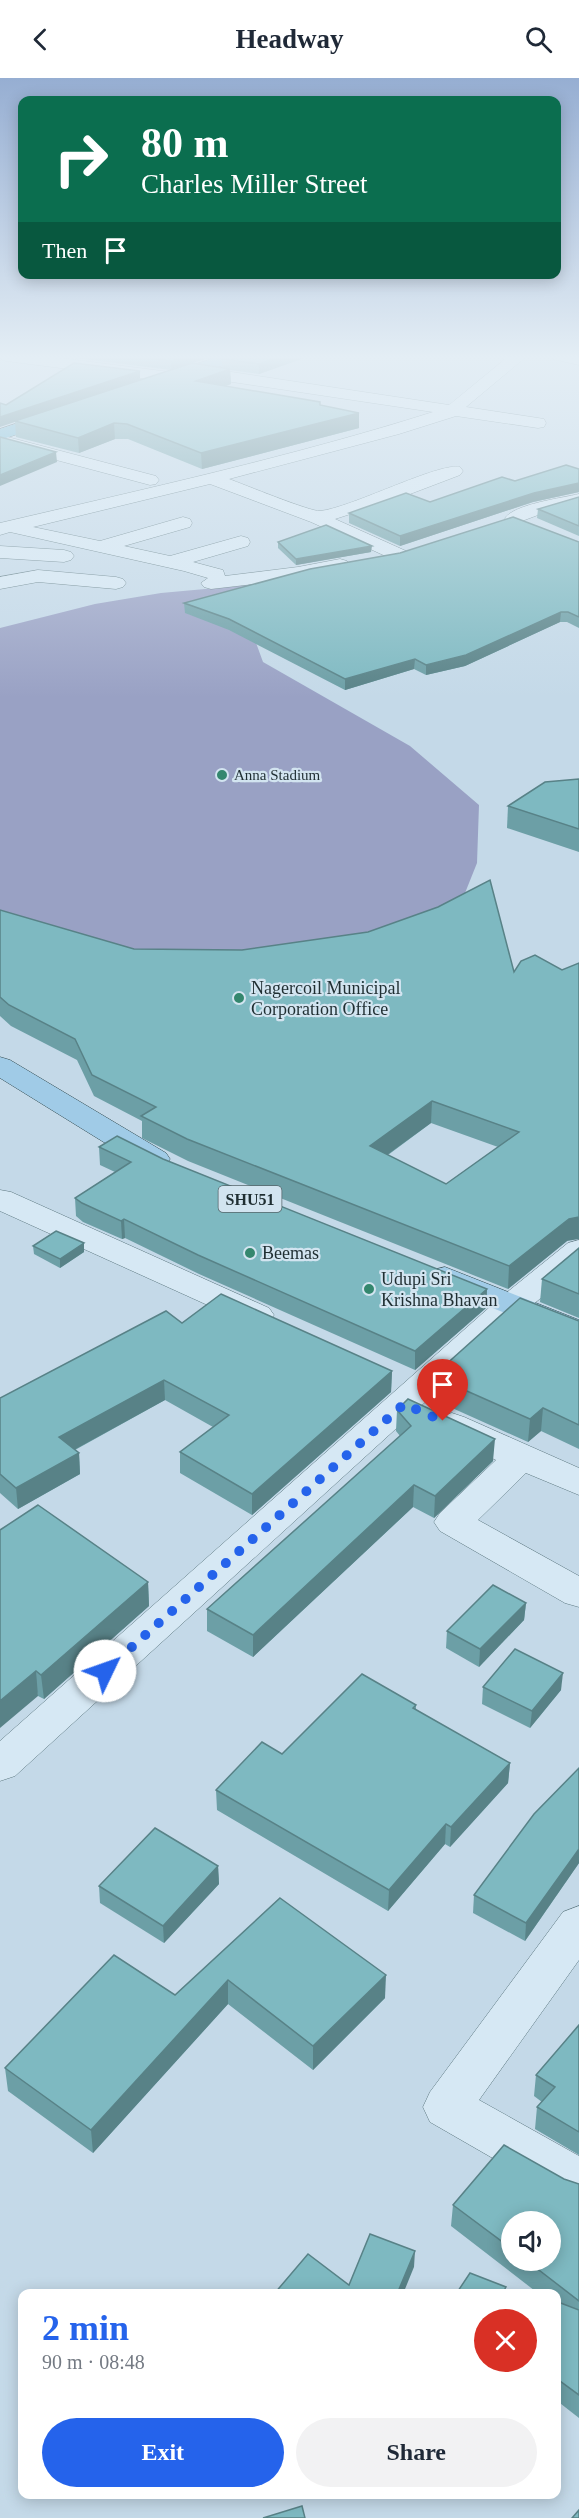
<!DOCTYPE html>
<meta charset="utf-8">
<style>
:root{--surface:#fff;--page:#f2f2f3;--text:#1f2937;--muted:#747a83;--accent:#2563eb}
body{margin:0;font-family:"Times New Roman",serif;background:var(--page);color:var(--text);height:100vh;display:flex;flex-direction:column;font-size:22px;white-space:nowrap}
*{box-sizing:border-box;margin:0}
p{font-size:20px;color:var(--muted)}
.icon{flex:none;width:33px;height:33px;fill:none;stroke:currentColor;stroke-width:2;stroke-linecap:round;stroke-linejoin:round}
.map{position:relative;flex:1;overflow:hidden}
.panel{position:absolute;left:18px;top:2211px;width:543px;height:210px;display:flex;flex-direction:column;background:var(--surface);border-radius:12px;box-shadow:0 3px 15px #0003}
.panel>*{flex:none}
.top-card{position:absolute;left:18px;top:18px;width:543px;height:183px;border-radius:12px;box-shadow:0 3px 15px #0003;background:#0b6e4f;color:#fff;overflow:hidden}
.controls{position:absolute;left:501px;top:2133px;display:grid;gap:12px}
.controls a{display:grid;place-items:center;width:60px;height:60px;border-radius:50%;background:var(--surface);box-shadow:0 3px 15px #0003;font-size:30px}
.pin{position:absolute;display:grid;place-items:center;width:51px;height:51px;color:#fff;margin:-62px -26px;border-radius:50% 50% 50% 0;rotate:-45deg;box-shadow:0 0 6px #0007}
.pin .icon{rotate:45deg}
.me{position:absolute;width:66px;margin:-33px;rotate:48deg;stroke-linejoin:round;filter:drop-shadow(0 0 4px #0008)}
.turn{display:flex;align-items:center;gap:21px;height:126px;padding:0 24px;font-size:27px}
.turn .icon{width:78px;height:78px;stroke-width:2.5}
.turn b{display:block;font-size:42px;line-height:51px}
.then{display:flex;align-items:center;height:57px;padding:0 24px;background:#0003;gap:12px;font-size:22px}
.round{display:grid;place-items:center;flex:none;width:63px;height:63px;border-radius:32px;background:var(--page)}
.headline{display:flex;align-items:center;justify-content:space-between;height:102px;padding:0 24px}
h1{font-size:36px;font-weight:700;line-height:45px;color:var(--accent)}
.button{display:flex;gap:12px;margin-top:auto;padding:12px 24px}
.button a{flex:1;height:69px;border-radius:36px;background:var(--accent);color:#fff;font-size:24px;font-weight:700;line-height:69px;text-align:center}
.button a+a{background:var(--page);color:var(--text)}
header{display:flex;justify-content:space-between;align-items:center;height:78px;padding:0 24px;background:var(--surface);font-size:27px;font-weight:700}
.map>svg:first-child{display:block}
</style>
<header><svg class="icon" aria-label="back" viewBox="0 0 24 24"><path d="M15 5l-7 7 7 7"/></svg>Headway<svg class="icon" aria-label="search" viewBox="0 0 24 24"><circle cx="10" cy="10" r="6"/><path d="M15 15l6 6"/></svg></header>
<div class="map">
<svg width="579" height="2440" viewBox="0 0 579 2440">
<rect width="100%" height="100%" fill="#c4d9e8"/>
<polygon fill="#99a1c4" points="321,494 255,562 263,584 410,668 479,727 477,785 459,830 377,867 138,882 0,842 0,550 95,526 161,515 238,508"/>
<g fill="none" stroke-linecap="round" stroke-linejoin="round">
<defs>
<g id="minor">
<polygon points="0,278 44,278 170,294 178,299 170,304 6,283 1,281"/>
<path d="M509,278h18l-61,51 72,11 6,1 2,4 -2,4 -6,1 -82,-12 -57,18 -170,45c14,5 82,33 91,32 31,-3 119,-49 140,-44l3,4 -3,4 -63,24 -62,20 71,32 3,4 -3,4h-14l-81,-37 -101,-38 -177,43 67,14 83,-24 7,2 2,4 -2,4 -66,19 46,10 71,-20 7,2 2,4 -2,4 -55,16 30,8 2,6 73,-9 42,-8 7,2 3,4 -3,4 -49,10 -87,10 -7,-2 -3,-4 7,-5 -24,-7 -174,-39 -10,3v-12c145,-34 291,-66 433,-111l-241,-36 -6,-2 -2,-3 2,-3 6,-2 257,39z"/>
<polygon points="550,278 579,278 579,287 553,281"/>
<polygon points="0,357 156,398 159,402 156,406 150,407 0,367"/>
<path d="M579,416v10l-33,8 -32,12 -7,-2 -2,-4c10,-14 57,-20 74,-24z"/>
<polygon points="0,468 64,472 71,474 74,478 71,482 64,484 0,480"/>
<polygon points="38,492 116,499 123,501 126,505 123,509 116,511 38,504 0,511 0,499"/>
<polygon points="0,1112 11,1114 269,1230 274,1237 269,1244 257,1247 245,1244 0,1133"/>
<polygon points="579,1162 579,1188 524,1234 15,1698 0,1703 0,1663 500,1220 568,1165"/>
<polygon points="452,1335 464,1339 579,1390 579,1417 526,1395 478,1442 579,1498 579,1529 565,1525 440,1453 434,1444 440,1435 496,1382 440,1355 434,1347 440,1339"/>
<polygon points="579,1828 579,1882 479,2022 579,2078 579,2127 562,2120 430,2044 423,2029 430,2014 563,1834"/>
</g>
<g id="major">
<path d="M0,979l10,3 156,93 4,6 -4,6c-17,5 -28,-3 -43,-11l-123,-76z"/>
<polygon points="445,1189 579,1242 579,1265 433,1206 429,1199 433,1192"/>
</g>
<g id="highway">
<polygon points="221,278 246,278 243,281 171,304 159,304 157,301 159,298"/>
<polygon points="57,332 65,337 63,341 0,362 0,351"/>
</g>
</defs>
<use href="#minor" stroke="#5d7880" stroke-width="1"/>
<use href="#major" stroke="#30494e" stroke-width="1"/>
<use href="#highway" stroke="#30494e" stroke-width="1"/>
<use href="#minor" fill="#d6e8f4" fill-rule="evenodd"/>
<use href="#major" fill="#a0cbe7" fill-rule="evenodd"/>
<use href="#highway" fill="#5fb0cd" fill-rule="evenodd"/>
</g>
<g fill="#6c9fa6" fill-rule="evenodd">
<polygon points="60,278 214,278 192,285 222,290 222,281 307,279 259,296 230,292 231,306 225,308 320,324 320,327 359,335 359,350 202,391 128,361 115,361 79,375 16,359 15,344 6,327 140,293 140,302 171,292"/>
<polygon points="579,391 579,414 533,424 400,468 349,445 349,435 430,424 515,403"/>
<polygon points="579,419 579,458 537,440 538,431"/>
<polygon points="278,464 371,474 296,487 278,470"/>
<polygon points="579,464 579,550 567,544 560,544 465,588 426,597 414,591 345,612 229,552 185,535 184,525"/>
<polygon points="579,701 579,774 507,750 508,728"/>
<path d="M438,829l129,334 -59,48 -320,-128 -46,-23v-17l-48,-25 -17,-36 -66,-34 -11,-10v-106l134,39 108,1 126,-18zM431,1045l67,24 -52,37 -58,-29z"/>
<polygon points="99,1069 163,1081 487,1211 486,1230 415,1292 199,1196 125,1160 122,1161 83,1144 76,1138 75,1120 115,1094 100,1087"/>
<polygon points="84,1165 84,1174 60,1190 34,1176 33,1168"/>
<polygon points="579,1170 579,1240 540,1224 542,1201"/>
<polygon points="579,1243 579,1371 541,1353 528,1364 432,1321 433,1298"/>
<polygon points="182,1245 392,1293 391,1314 252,1437 180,1395 180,1374 213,1349 165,1322 75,1372 79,1375 80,1396 18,1431 0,1415 0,1320"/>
<polygon points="397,1332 493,1383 434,1440 413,1429 253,1579 207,1553 207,1531 400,1358 396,1353"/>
<polygon points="0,1452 148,1504 149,1528 44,1621 38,1618"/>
<polygon points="526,1525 524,1542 479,1589 446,1570 447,1553"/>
<polygon points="483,1609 561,1612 530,1650 482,1626"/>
<polygon points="416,1627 416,1632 510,1685 508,1705 450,1769 445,1766 388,1833 217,1732 216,1712 282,1676"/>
<polygon points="579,1690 579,1785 525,1863 473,1835 474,1817"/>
<polygon points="218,1788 219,1806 164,1865 100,1825 99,1808"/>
<polygon points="280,1820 385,1920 313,1992 228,1926 93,2075 8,2013 5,1990 175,1917"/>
<polygon points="579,1947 579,2077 535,2051 537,2029 542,2024 534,2018 536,1997"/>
<path d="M564,2101l15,5v234l-23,-18v-106h-17l-88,-68 2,-21zM512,2144l38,38h-38z"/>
</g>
<g fill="#588287">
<polygon points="185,278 214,278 171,292 171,283"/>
<polygon points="282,278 307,279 259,296 259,286"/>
<polygon points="230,291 231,306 197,318 196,303"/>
<polygon points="140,293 140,302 0,349 0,339"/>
<polygon points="359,335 359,350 202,391 201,375"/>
<polygon points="114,345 115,361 79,375 78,360"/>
<polygon points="56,374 57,384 0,408 0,397"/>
<polygon points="579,405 579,414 533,424 400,468 400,458 534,415"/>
<polygon points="372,468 371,474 296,487 296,481"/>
<polygon points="561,534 560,544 465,588 426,597 426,587"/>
<polygon points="415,581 414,591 345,612 345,601"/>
<polygon points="432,1023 431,1045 369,1090 370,1068"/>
<polygon points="579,1139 579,1161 567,1163 508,1211 509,1188 569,1141"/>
<polygon points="124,1141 125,1160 122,1161 121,1143"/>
<polygon points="84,1165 84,1174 60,1190 60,1181"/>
<polygon points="487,1211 486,1230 415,1292 415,1273"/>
<polygon points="392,1293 391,1314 252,1437 252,1416"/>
<polygon points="164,1302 165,1322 61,1379 59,1359"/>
<polygon points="543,1330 541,1353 528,1364 530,1341"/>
<polygon points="495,1361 493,1383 434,1440 435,1418"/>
<polygon points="79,1375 80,1396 18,1431 16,1410"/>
<polygon points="414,1407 413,1429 253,1579 253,1557"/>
<polygon points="148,1504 149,1528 44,1621 41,1597"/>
<polygon points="526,1525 524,1542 479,1589 480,1571"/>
<polygon points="36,1593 38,1618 0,1650 0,1623"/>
<polygon points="563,1595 561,1612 530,1650 532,1633"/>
<polygon points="510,1685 508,1705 450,1769 451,1749"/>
<polygon points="446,1746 445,1766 388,1833 389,1812"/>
<polygon points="579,1771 579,1785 525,1863 526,1845"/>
<polygon points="218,1788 219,1806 164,1865 163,1848"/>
<polygon points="386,1897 385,1920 313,1992 313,1968"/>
<polygon points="228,1902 228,1926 93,2075 91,2052"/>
<polygon points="415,2173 414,2189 403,2216 397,2216"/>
</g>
<g fill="#7eb9c1" stroke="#588287" stroke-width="1.5" fill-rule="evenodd">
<polygon points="134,278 185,278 171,283"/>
<polygon points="230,278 282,278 259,286 222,281"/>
<polygon points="74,285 140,293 0,339 0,325 6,327"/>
<polygon points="192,285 230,291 196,303 320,324 320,327 359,335 201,375 127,346 114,345 78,360 15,343"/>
<polygon points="0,359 56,374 0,397"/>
<polygon points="566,387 579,391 579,405 534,415 400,458 349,435 406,415 430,424 502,399 515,403"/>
<polygon points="579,419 579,448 538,431"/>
<polygon points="513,439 579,464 579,539 568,534 561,534 466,577 426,587 415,581 345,601 229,541 184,525 310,491 400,475"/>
<polygon points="326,447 372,468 296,481 278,464"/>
<polygon points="579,701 579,751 508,728 545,704"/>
<path d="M490,802l24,92 7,-11 14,-6 27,15 17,-7v254l-10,2 -60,47 -322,-127 -46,-23 15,-9 -64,-32 -17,-36 -66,-34 -9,-8v-87l134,39 108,1 126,-18 70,-25zM432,1023l87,31 -73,52 -76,-38z"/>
<polygon points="117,1058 163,1081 487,1211 415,1273 198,1177 124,1141 121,1143 82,1125 75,1120 131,1084 99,1069"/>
<polygon points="56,1153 84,1165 60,1181 33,1168"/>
<polygon points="579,1170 579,1216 542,1201"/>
<polygon points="221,1216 392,1293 252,1416 180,1374 229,1337 164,1302 59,1359 79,1375 16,1410 0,1396 0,1320 166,1233 182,1245"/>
<polygon points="520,1220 579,1243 579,1347 543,1330 530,1341 433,1298"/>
<polygon points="408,1321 495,1361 435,1418 414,1407 253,1557 207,1531 411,1348 397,1332"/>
<polygon points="38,1427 148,1504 41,1597 36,1593 0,1623 0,1452"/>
<polygon points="493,1507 526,1525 480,1571 447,1553"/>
<polygon points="515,1571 563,1595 532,1633 483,1609"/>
<polygon points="362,1596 416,1627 413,1630 510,1685 451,1749 446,1746 389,1812 216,1712 262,1664 282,1676"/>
<polygon points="579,1690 579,1771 526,1845 474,1817 534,1736"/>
<polygon points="155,1750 218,1788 163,1848 99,1808"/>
<polygon points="280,1820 386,1897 313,1968 228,1902 91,2052 5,1990 114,1877 175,1917"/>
<polygon points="579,1947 579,2054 537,2029 555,2009 536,1997"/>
<polygon points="504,2067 564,2101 579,2106 579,2223 526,2182 550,2182 550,2144 512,2144 512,2171 453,2127"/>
<polygon points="370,2156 415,2173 397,2216 274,2216 308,2176 349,2207"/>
<polygon points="470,2195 506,2209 502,2216 456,2216"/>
<polygon points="558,2224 579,2232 579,2317 556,2300 556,2226"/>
<polygon points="302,2428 305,2440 263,2440"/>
<polygon points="579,2432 579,2440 572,2440"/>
</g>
<linearGradient id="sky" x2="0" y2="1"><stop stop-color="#96aed2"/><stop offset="0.45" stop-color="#e4eef5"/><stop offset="1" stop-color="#e4eef5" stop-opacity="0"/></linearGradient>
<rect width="579" height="620" fill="url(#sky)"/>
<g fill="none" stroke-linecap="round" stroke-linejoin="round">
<polyline stroke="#2563eb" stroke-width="10" stroke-dasharray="0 18" points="105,1593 404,1326 443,1343"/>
</g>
<g fill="#34876e" stroke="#d2e4f0" stroke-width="2">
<circle cx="222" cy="697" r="6"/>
<circle cx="239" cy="920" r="6"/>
<circle cx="250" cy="1175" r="6"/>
<circle cx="369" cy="1211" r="6"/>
</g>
<g text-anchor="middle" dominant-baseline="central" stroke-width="4.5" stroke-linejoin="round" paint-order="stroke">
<g font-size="15" fill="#1f2e32" stroke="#d2e4f0" text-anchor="start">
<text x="234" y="697">Anna Stadium</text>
</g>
<rect fill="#d2e4f0" stroke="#55656b" stroke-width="1.5" x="218.5" y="1108" width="63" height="26" rx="4.5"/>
<g font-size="16" font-weight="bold" fill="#1f2e32">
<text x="250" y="1121">SHU51</text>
</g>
<g font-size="18" fill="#1f2e32" stroke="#d2e4f0" text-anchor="start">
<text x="251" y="910">Nagercoil Municipal<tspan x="251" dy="21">Corporation Office</tspan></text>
<text x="262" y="1175">Beemas</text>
<text x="381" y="1201">Udupi Sri<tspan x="381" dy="21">Krishna Bhavan</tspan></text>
</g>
</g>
</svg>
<div class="controls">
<a><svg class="icon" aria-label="sound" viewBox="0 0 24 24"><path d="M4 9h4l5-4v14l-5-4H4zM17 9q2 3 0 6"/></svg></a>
</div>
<div class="pin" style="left:443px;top:1343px;background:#d93025"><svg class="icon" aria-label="arrive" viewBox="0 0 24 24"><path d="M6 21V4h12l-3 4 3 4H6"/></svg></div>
<svg class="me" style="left:105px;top:1593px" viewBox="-20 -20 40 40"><circle r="19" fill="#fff"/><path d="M0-13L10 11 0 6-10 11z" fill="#2563eb"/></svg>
<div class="top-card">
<div class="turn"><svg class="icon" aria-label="right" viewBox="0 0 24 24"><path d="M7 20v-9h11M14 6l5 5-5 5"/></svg><div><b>80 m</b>Charles Miller Street</div></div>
<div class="then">Then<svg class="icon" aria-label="arrive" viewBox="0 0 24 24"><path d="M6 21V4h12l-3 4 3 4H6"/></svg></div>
</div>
<section class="panel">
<div class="headline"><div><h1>2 min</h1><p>90 m · 08:48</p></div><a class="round" style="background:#d93025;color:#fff"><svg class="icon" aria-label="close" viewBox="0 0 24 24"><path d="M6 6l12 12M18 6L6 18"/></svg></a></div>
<div class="button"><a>Exit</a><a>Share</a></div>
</section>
</div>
